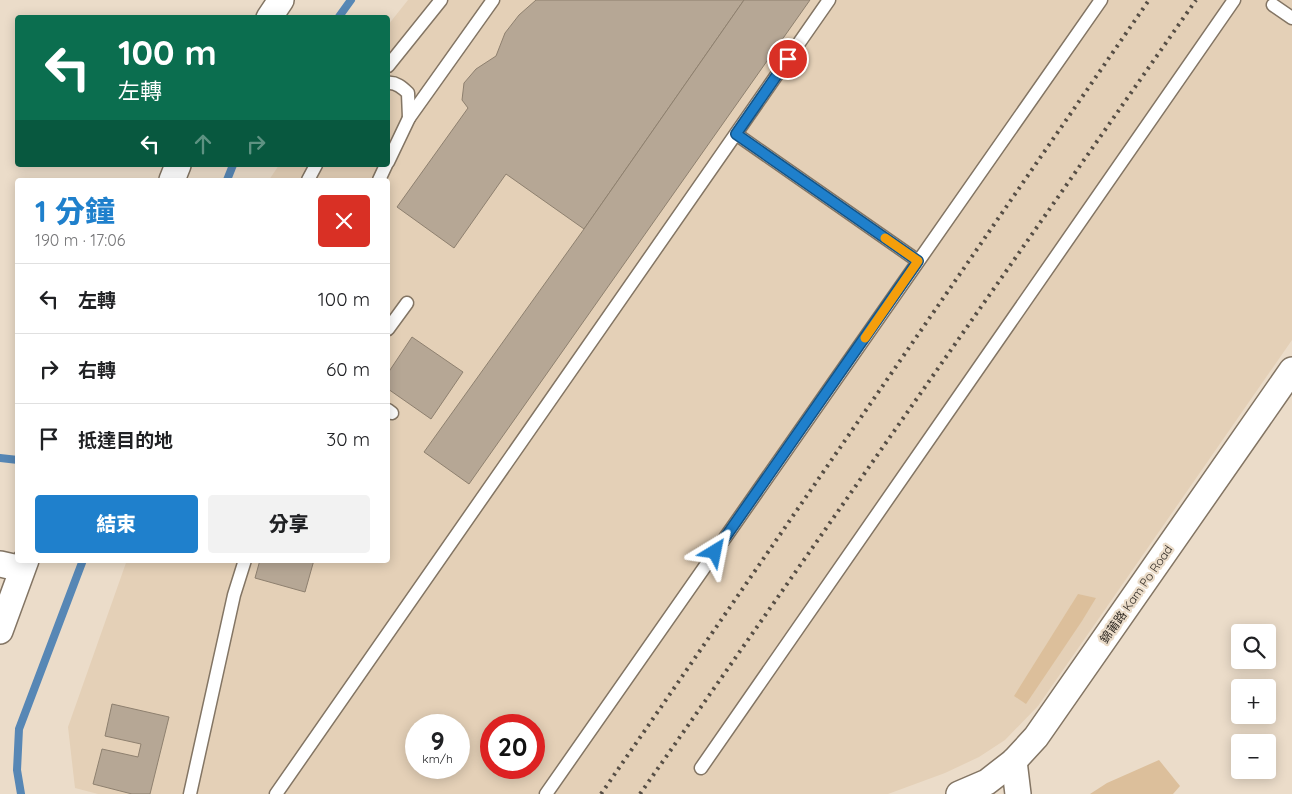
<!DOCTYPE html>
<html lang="zh-TW">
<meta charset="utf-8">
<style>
:root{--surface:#fff;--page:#f2f2f2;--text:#202124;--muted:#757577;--line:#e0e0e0;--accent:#1f80cc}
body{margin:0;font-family:Quicksand,"Noto Sans TC",sans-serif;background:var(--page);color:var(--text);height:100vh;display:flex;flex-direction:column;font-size:19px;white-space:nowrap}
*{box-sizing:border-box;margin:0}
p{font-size:16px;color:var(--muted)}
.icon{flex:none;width:28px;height:28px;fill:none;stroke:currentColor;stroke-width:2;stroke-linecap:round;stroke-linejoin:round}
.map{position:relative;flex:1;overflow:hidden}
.details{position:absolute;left:15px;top:178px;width:375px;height:385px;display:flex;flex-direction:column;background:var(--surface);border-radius:5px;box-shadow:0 2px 12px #0003}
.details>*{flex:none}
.top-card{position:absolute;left:15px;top:15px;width:375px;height:152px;border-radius:5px;box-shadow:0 2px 12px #0003;background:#0b6e4f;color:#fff;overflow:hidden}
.buttons{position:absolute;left:1231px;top:624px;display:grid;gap:10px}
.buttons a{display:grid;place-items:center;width:45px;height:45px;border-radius:5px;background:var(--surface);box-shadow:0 2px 12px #0003;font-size:25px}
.speed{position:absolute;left:405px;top:714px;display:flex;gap:10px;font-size:25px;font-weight:700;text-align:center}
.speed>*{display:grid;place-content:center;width:65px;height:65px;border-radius:50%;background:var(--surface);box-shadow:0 2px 12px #0003;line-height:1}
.speed small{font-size:12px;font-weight:400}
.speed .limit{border:8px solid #d22;background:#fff;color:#111}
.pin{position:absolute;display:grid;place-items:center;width:42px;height:42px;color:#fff;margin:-21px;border:2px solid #fff;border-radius:50%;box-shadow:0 1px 5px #0007}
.me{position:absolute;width:55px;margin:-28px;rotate:35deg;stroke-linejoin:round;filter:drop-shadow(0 0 4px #0008)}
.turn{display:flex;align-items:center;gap:18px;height:105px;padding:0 20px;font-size:22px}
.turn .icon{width:65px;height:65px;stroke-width:2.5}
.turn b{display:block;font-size:35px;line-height:42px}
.lanes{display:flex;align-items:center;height:48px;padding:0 20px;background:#0003;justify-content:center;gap:25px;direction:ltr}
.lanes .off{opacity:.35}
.round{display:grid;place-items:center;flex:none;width:52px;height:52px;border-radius:5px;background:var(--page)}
.head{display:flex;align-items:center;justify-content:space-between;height:85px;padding:0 20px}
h1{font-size:30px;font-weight:800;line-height:38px;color:var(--accent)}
.primary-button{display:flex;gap:10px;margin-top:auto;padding:10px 20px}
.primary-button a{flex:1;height:58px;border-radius:5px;background:var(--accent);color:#fff;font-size:20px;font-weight:800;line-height:58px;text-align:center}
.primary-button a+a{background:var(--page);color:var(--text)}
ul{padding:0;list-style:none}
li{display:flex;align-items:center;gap:15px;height:70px;padding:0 20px;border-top:1px solid var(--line)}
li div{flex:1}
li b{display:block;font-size:19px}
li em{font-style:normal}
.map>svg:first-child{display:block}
</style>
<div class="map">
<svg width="1292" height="794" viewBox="0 0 1292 794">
<rect width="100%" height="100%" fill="#ebdcc9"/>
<path fill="#e4d0b7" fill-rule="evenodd" d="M408,0h884v340l-254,366 -33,34 -26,17 -34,16 -57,21h-790l-23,-6 -7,-61 59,-167h261v-380h-119l10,-15h109v-140zM416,725h43v43h-43zM491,725h43v43h-43z"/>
<g fill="#dcbf9b">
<polygon points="1078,594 1096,598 1082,621 1026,704 1014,696"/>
<polygon points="1159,760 1180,786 1173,794 1090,794 1107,783"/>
</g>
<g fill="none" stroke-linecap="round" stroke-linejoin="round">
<g stroke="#5787b5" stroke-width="8">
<polyline points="338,18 351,0"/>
<polyline points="227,180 233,165"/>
<polyline points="0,458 18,460"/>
<polyline points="21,794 17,770 19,729 83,560"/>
</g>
</g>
<g fill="#b6a795" stroke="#8e806f">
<polygon points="536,0 744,0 584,229 506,174 454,248 397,207 468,108 462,100 464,83 476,69 496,56 505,33 519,15"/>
<polygon points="744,0 810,0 469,484 424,452 584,229"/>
<polygon points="412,337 463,372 431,419 388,389 388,373"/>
<polygon points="260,560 314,560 305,592 255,578"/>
<polygon points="112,704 169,717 150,794 132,794 93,784 102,749 138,757 141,744 105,736"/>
</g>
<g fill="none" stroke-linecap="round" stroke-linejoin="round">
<defs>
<g id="lane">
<polyline points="1273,5 1292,18"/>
<polyline points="388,66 441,0"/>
<path d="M388,83c8,-1 14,4 20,10l1,25"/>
<polyline points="736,134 918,261"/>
<polyline points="388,162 409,118 493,0"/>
<polyline points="308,180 316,165"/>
<polyline points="379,180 386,165"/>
<polyline points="388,329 407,303"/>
<polyline points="388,410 392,413"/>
<polyline points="701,768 1234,0"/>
<polyline points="190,794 234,595 245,560"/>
<polyline points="276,794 829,0"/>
<polyline points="546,794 1101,0"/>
</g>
<g id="street">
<polyline points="269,18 281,0"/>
<polyline points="172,180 178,165"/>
<polyline points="0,564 22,569"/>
<polyline points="0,631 26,560"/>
<polyline points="1014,761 1018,794"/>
<polyline points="959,794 987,782 1014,761 1036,737 1292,370"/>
</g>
</defs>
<use href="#lane" stroke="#837564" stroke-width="15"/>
<use href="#street" stroke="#837564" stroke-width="28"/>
<use href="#lane" stroke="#fff" stroke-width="12"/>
<use href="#street" stroke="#fff" stroke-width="25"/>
<g stroke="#564e45" stroke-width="4" stroke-dasharray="2.5 5" stroke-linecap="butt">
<polyline points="601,794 1149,0"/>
<polyline points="640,794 1196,0"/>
</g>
</g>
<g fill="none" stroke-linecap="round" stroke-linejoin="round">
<defs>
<polyline id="route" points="715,552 918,261 736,134 788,59"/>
</defs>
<use href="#route" stroke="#145385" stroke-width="12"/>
<use href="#route" stroke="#1f80cc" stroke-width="9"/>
<polyline stroke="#f59e0b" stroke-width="9" points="865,338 918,261 885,238"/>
</g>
<g text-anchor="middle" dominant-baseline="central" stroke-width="4.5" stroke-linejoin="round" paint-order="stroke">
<g font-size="12" fill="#342e27" stroke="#ebdcc9">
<text transform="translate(1136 594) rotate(-55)">錦莆路 Kam Po Road</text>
</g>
</g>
</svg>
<div class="buttons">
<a><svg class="icon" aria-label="search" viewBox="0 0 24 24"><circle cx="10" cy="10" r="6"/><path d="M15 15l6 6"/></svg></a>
<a>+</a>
<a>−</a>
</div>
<div class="speed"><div>9<small>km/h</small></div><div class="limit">20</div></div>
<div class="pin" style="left:788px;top:59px;background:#d93025"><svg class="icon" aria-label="arrive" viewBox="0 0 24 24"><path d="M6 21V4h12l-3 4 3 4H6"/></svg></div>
<svg class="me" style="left:715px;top:552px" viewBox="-20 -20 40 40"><path d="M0-17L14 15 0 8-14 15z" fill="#1f80cc" stroke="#fff" stroke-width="4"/></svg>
<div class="top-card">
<div class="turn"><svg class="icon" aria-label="left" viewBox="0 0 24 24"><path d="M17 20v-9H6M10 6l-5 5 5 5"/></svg><div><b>100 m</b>左轉</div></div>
<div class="lanes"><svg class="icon" aria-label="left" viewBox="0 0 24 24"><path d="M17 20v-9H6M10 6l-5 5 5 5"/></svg><svg class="icon off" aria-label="ahead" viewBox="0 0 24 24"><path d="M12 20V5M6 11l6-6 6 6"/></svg><svg class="icon off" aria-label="right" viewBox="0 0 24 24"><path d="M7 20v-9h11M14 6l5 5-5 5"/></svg></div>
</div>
<section class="details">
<div class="head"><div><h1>1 分鐘</h1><p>190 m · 17:06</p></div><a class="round" style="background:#d93025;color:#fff"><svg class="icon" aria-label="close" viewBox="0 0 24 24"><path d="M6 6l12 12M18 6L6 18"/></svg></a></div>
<ul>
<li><svg class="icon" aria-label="left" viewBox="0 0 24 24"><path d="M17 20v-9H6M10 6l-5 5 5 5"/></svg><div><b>左轉</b></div><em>100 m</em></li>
<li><svg class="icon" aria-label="right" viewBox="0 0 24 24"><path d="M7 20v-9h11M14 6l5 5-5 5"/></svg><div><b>右轉</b></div><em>60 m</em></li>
<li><svg class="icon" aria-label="arrive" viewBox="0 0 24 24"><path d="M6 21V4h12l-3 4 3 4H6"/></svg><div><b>抵達目的地</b></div><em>30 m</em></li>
</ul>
<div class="primary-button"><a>結束</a><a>分享</a></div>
</section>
</div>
